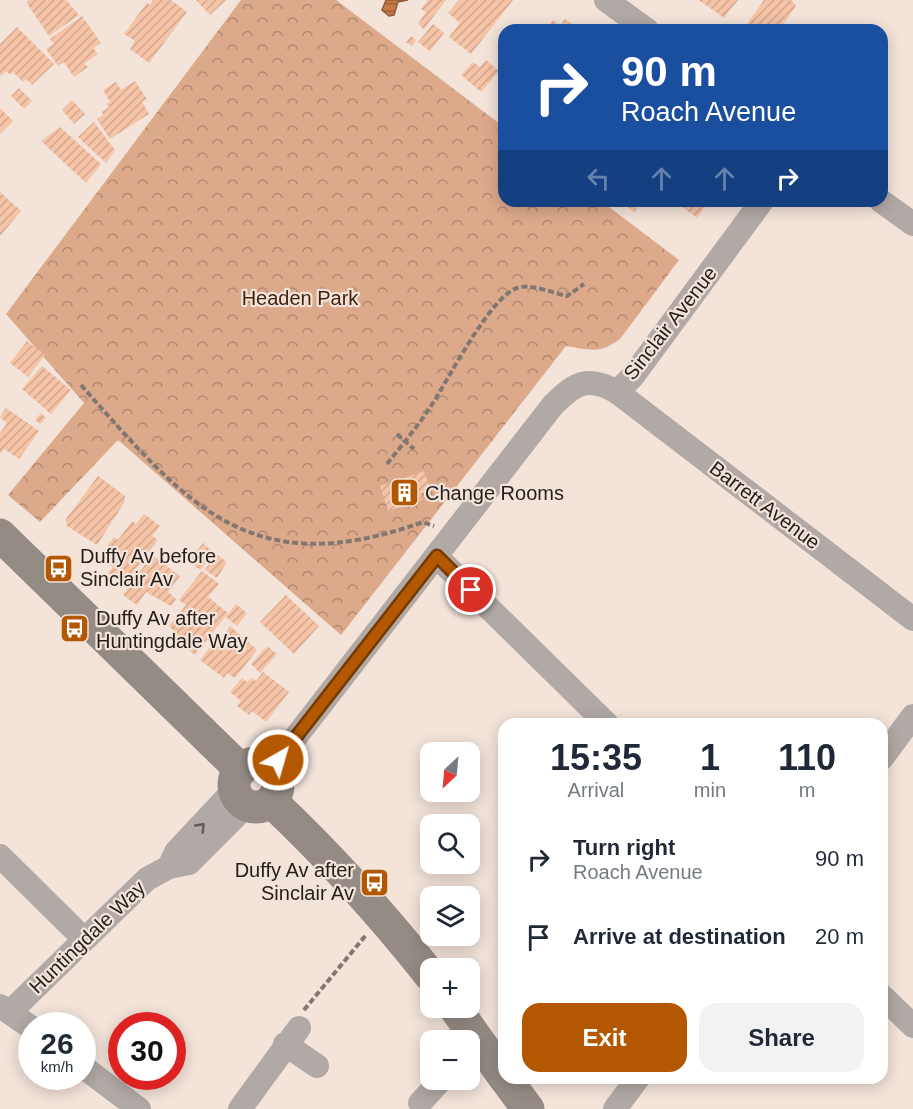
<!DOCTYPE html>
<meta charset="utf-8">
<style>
:root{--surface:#fff;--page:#f2f2f3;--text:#1f2937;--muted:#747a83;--accent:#b45701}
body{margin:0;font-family:Arial,sans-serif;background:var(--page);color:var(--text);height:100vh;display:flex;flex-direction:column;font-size:22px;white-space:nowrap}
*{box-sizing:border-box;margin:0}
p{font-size:20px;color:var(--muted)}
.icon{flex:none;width:33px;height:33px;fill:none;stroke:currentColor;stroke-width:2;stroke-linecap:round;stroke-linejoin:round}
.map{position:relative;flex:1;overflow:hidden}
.side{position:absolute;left:498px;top:718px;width:390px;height:366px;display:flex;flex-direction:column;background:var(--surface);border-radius:18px;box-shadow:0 3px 15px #0003}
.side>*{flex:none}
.guide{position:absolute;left:498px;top:24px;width:390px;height:183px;border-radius:18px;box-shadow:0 3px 15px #0003;background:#1a4fa0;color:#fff;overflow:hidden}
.needle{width:39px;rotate:206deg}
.fabs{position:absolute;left:420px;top:742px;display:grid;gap:12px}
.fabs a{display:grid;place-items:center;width:60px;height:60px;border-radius:12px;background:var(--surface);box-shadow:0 3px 15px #0003;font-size:30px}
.speed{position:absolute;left:18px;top:1012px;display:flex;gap:12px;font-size:30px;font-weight:700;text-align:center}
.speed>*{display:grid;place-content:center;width:78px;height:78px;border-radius:50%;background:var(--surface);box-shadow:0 3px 15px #0003;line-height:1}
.speed small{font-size:15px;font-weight:400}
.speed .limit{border:9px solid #d22;background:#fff;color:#111}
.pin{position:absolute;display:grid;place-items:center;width:51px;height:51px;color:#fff;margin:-26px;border:3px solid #fff;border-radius:50%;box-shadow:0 2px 6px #0007}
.me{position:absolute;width:66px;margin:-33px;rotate:38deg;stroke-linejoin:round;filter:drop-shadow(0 0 4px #0008)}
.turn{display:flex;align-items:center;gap:21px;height:126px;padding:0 24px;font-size:27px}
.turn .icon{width:78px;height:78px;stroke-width:2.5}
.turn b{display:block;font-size:42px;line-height:51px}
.lanes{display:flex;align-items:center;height:57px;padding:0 24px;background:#0003;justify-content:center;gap:30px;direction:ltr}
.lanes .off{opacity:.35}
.eta{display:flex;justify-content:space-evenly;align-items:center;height:102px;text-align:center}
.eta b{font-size:36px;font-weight:600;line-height:42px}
.button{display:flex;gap:12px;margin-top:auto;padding:12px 24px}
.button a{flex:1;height:69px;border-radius:18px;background:var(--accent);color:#fff;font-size:24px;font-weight:600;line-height:69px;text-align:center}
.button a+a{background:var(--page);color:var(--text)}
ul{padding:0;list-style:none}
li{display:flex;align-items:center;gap:18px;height:78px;padding:0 24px}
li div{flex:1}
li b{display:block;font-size:22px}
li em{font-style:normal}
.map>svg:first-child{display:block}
</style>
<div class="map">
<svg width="913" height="1109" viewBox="0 0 913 1109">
<defs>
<pattern id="forest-crowns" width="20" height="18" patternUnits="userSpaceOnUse" patternTransform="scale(1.5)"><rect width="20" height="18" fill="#dca98b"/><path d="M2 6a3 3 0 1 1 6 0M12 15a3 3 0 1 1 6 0" fill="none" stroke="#b28971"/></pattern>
<pattern id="water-rules" width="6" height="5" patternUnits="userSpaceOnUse" patternTransform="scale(1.5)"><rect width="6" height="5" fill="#c47747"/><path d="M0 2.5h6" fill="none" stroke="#9f613a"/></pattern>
<pattern id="building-hatch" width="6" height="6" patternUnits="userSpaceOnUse" patternTransform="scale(1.5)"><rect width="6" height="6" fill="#f5c3a6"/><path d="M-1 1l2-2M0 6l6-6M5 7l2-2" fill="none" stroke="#d2a78e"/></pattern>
</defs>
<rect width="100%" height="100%" fill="#f3e3d9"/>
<path fill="url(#forest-crowns)" d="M241,0h95l168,127v74h97l78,59 -59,79c-20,15 -30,11 -54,7l-225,289 -223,-195 -78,82 -32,-27 76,-92 -78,-89z"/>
<polygon fill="url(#water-rules)" stroke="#945c3a" stroke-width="1.5" points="386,0 408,0 398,2 394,15 389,16 382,10"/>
<g fill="url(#building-hatch)">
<polygon points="29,0 66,0 79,15 49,36 26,2"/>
<polygon points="153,0 171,0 187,12 149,63 130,49 135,41 124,34 147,3 150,5"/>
<polygon points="196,0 226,0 210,15"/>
<polygon points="428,0 446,0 424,29 418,24 426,12 421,9"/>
<polygon points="459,0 513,0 471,54 449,37 460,23 448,13"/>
<polygon points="699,0 738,0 724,18"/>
<polygon points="764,0 791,0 796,6 779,30 743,30"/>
<polygon points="82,16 101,43 93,48 98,54 84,64 88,67 74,77 64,62 58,66 46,49 54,44 50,39"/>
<polygon points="565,19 580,30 545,30 553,20 560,26"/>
<polygon points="433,24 444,33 430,51 418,42"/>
<polygon points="17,27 54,64 32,85 26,79 23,82 13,72 10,75 7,71 0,76 0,44"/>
<polygon points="411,36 416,40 412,46 406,42"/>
<polygon points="486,60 499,71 481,92 461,75 473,62 480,67"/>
<polygon points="135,81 147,99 142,102 149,114 110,139 97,119 103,115 102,112 109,107 106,104 110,102 103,90 116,82 121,90"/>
<polygon points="19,88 32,101 24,109 11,96"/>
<polygon points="72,100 85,114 74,124 62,110"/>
<polygon points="504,100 504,114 497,109"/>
<polygon points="0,108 13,121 0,134"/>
<polygon points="94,122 115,150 106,163 78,137"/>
<polygon points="60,127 101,164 86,183 41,141"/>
<polygon points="0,192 21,211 0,236"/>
<polygon points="620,201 641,201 642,202 634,212"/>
<polygon points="678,201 709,201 697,218 677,203"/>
<polygon points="27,341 45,355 28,377 10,363"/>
<polygon points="42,366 71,390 51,414 22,389"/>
<polygon points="6,408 39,431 19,459 4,449 0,454 0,433 7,423 0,417"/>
<polygon points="41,413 46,418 40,424 35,420"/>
<polygon points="424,471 431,491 420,494 422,500 388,511 380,486"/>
<polygon points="98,476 125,496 124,503 97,545 67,526 66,519"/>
<polygon points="144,514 160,526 152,536 158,540 126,582 118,576 116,579 108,573 113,567 99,557 114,537 118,540 132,521 136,524"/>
<polygon points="203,543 214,553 200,570 189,561"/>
<polygon points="216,554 227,562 217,578 205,570"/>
<polygon points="152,555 180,576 168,592 176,599 171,606 146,592 137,605 123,595"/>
<polygon points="202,571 219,584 208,597 228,613 195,655 170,636 174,631 169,626 186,605 179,600"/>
<polygon points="286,595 319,626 294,654 260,622"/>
<polygon points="236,604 247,613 237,626 226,617"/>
<polygon points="230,626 257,650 235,678 227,673 224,678 200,660 218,637 221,639"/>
<polygon points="267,646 277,654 260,673 251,664"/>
<polygon points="263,672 289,692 266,722 252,711 249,715 237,706 241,701 230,692 242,678 247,682 251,678 256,681"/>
</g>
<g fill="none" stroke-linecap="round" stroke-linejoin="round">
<g stroke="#827771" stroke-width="4" stroke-dasharray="6 3" stroke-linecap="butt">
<path d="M81,385c107,121 169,199 342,137l11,4"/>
<polyline points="397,434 414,449"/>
<path d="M387,464c15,-19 31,-38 44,-58 17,-26 59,-109 86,-118 13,-5 36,5 50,8l17,-12"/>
<polyline points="304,1010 366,935"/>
</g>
<g stroke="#b0a9a5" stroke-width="24">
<polyline points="606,0 647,30"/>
<polyline points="881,201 913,224"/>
<polyline points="617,392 913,619"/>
<polyline points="437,557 607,724"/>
<polyline points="882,758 913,716"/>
<path d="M271,769l282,-364c22,-22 35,-30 64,-13l16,-16 129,-175"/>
<polyline points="0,856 83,938"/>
<polyline points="169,867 176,852 235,789"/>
<polyline points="882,996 913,1026"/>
<polyline points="0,1006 32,1028"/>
<polyline points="10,1012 147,879 169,867 189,863 247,805"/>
<polyline points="285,1044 317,1066"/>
<polyline points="82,1066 139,1109"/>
<polyline points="420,1103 441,1080"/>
<polyline points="240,1109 299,1028"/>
<polyline points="615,1109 638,1078"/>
</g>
<g stroke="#958b85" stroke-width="33">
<polyline points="0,535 241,770"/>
<circle cx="256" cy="785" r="22"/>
<path d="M271,801c58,55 110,112 159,174"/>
<polyline points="455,1008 504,1077"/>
<polyline points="505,1078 528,1109"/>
</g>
</g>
<defs><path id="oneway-chevron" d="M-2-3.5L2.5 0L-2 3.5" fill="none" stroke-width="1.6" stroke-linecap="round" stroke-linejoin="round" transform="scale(1.5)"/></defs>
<use stroke="#635d59" href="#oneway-chevron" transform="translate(201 827) rotate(-46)"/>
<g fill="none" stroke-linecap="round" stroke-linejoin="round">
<defs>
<polyline id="route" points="278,760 437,556 471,590"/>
</defs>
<use href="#route" stroke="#753901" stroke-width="15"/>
<use href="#route" stroke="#b45701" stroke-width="10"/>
</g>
<defs>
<symbol id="building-square" viewBox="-11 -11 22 22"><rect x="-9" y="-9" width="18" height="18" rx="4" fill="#b45701" stroke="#f3e3d9"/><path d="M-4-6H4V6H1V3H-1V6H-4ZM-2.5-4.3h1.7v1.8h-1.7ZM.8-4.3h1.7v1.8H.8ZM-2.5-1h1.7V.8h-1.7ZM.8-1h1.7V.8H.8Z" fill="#fff"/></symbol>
<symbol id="bus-square" viewBox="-11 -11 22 22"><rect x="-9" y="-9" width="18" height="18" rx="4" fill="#b45701" stroke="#f3e3d9"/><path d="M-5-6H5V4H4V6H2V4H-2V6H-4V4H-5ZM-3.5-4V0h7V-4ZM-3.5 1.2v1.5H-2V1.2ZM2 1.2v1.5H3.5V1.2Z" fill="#fff"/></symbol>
</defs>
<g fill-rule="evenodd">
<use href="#building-square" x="388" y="476" width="33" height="33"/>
<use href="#bus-square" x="42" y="552" width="33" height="33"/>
<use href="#bus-square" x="58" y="612" width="33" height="33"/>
<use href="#bus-square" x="358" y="866" width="33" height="33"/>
</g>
<g text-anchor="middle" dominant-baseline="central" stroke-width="4.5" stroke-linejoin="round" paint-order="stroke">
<g font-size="20" fill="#43230e" stroke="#f3e3d9">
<text x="300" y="298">Headen Park</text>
</g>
<g font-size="20" fill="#241e1b" stroke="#f3e3d9">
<text transform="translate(670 323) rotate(-52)">Sinclair Avenue</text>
<text transform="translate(765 505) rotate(37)">Barrett Avenue</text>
<text transform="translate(87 937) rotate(-44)">Huntingdale Way</text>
</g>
<g font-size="20" fill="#241e1b" stroke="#f3e3d9" text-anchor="start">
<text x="425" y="493">Change Rooms</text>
<text x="80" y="556">Duffy Av before<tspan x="80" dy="23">Sinclair Av</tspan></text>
<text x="96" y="618">Duffy Av after<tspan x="96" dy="23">Huntingdale Way</tspan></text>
<text x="354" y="870" text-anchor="end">Duffy Av after<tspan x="354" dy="23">Sinclair Av</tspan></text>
</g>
</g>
</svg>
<div class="fabs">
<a><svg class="needle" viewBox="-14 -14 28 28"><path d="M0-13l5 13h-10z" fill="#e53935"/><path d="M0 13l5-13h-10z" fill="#747a83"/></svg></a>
<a><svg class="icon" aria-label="search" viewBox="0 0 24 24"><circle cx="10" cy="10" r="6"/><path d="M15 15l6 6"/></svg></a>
<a><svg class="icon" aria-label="layers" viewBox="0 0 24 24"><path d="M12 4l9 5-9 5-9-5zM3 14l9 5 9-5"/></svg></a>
<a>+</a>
<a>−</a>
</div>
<div class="speed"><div>26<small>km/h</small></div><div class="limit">30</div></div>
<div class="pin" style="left:471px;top:590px;background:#d93025"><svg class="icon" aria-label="arrive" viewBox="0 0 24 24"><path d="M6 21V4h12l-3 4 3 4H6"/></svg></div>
<svg class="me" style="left:278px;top:760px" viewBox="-20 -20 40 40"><circle r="17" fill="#b45701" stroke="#fff" stroke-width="3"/><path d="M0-11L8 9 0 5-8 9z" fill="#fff"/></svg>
<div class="guide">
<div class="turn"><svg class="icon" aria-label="right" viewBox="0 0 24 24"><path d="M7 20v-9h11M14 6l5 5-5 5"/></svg><div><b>90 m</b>Roach Avenue</div></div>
<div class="lanes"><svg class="icon off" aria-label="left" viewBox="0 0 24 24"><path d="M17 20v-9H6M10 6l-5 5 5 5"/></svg><svg class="icon off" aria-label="ahead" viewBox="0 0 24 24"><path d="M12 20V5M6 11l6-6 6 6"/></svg><svg class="icon off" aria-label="ahead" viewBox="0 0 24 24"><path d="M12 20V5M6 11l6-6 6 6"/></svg><svg class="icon" aria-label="right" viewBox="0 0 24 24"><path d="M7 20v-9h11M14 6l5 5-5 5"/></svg></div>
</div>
<section class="side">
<div class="eta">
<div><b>15:35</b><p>Arrival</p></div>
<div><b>1</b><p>min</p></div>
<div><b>110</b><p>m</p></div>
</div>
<ul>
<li><svg class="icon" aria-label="right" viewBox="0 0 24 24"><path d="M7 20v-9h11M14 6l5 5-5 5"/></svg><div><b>Turn right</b><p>Roach Avenue</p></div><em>90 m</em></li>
<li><svg class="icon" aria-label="arrive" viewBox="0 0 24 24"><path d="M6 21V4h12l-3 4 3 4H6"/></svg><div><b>Arrive at destination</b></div><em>20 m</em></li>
</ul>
<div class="button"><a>Exit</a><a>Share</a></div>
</section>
</div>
